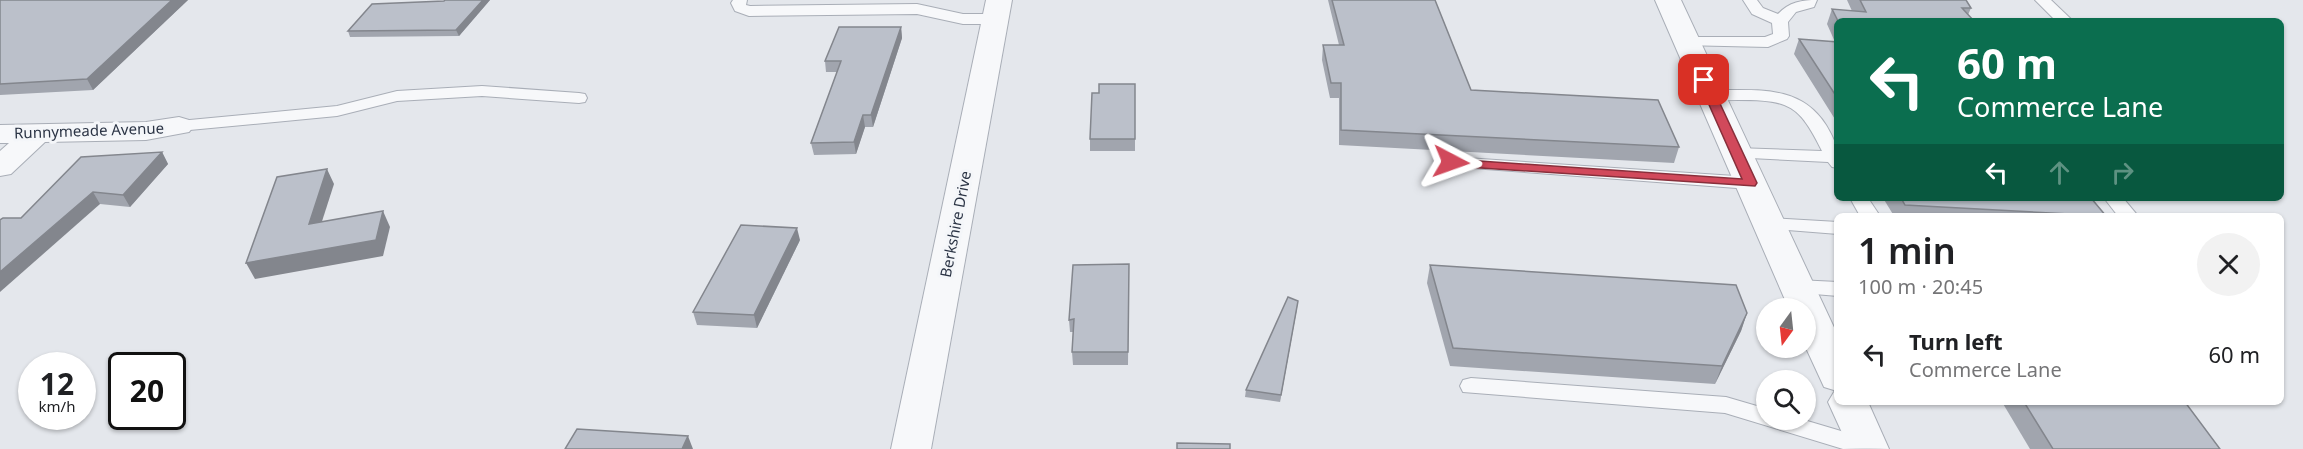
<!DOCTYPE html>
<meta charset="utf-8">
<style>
:root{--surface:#fff;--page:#f2f2f2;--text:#202124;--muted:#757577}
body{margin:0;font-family:"Noto Sans",sans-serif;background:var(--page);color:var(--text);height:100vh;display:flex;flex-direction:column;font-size:22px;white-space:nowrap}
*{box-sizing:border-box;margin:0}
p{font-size:20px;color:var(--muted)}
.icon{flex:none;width:33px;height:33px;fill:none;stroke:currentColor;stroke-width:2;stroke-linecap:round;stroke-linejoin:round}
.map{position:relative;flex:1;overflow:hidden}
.panel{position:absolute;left:1834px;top:213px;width:450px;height:192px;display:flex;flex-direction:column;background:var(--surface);border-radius:9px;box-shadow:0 2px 4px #0004}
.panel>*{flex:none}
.banner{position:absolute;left:1834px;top:18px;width:450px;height:183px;border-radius:9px;box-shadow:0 2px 4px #0004;background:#0b6e4f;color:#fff;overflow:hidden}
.needle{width:39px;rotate:195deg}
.buttons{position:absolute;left:1756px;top:298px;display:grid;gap:12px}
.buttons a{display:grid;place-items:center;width:60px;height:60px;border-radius:50%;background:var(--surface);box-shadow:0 2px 4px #0004;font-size:30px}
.speed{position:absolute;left:18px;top:352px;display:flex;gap:12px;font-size:30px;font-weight:700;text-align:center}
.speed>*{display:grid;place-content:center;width:78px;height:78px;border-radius:50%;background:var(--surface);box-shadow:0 2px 4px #0004;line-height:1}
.speed small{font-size:15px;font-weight:400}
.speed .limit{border:3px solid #111;border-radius:9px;background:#fff;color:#111}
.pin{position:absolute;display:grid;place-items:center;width:51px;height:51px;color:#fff;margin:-26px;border-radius:12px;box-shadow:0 3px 9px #0006}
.me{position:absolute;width:66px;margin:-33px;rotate:94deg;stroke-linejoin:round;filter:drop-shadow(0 0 4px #0008)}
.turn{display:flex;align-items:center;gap:21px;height:126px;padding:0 24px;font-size:27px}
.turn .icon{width:78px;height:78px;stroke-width:2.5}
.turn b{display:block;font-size:42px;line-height:51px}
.lanes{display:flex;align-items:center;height:57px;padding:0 24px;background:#0003;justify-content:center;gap:30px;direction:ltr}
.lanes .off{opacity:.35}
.round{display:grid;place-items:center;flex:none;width:63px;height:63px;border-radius:32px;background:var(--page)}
.overview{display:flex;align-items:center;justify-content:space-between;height:102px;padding:0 24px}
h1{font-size:36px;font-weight:600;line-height:45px}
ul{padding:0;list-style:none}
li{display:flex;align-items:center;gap:18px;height:78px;padding:0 24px}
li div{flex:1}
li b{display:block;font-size:22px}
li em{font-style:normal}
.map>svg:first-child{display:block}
</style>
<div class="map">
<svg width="2303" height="449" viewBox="0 0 2303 449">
<rect width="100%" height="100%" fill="#e4e7ec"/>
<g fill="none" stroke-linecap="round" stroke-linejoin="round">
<defs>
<g id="lane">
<polygon points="733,0 747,0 746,5 750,6 917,4 963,14 995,14 1003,19 995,24 963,24 917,14 749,16 735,11 731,3"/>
<path d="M1743,0h14l6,8 15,6c11,-12 24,-14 39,-14l-3,7 -18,5 -8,10 1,14 -2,3 -19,8 -87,-2 -2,-3 2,-3 6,-2h78l8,-3 -1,-11 -20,-9z"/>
<polygon points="2035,0 2051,0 2073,21 2056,21"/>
<polygon points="482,86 579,93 585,94 587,98 585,102 579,103 482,96 397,101 337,116 179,131 173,130 170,126 173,122 179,121 337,106 397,91"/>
<path d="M1711,90c43,1 88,-7 115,35 10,17 12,23 12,43l-6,-1 -4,-5 -98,-5 -3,-4 3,-4 6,-1 86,3c-23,-46 -32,-51 -84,-51 -11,0 -22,1 -33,-1l-2,-4z"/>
<polygon points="1451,157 1750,177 1757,179 1759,183 1757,187 1750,189 1445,166 1442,162 1445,158"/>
<polygon points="1850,198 1868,198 1880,216 1860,216"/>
<polygon points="2104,198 2123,198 2138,216 2118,216"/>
<polygon points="1768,218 1838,222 1838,234 1761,228 1758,224 1761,220"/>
<polygon points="1797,280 1838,282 1838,296 1790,292 1787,287 1790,282"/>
<polygon points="1471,378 1726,397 1767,409 1767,420 1804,420 1878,442 1881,448 1843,449 1725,413 1463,392 1460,386 1463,380"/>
</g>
<g id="street">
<polygon points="986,0 1012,0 931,449 891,449"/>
<polygon points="1655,0 1681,0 1838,336 1838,402 1868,402 1889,449 1849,448 1828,402 1834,392 1837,391 1824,387 1806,348 1806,309 1789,309"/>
<polygon points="179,117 189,120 194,126 189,132 146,140 45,142 11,174 0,176 0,151 9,143 0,143 0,125 146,122"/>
</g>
</defs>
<use href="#lane" stroke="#a9aeb7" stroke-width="2"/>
<use href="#street" stroke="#a9aeb7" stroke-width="2"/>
<use href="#lane" fill="#f7f8fa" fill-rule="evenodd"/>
<use href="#street" fill="#f7f8fa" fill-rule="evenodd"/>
</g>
<g fill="#a1a5ae">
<polygon points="0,0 188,0 93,90 0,95"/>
<polygon points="490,0 459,36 350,37 348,31 444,1"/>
<polygon points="1328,0 1435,0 1471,90 1679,147 1674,163 1339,145 1339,98 1330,98 1322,60 1323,45 1339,45"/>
<polygon points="1847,0 1966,0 1971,8 1968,15 1838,21 1838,124 1794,54 1799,39 1835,42 1827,24 1832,9 1852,11"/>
<polygon points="901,27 902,38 873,127 865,127 856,154 814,155 811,143 837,72 826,72 825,61"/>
<polygon points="1135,84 1135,151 1090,151 1090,139 1099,93"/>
<polygon points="162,152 168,164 130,207 100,204 21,218"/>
<polygon points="1883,198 2091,198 2099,216 1894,216"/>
<polygon points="800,240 757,328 697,325 693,312"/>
<polygon points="1129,264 1128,365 1073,365 1072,352 1073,332 1070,332 1069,320"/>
<polygon points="1430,265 1747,313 1741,331 1715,384 1450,366 1427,283"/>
<polygon points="1297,308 1280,402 1245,397 1246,390"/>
<polygon points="2002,402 2185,402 2220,449 2030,449"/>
</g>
<g fill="#83868d">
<polygon points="172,0 188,0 93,90 87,79"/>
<polygon points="483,0 490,0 459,36 456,30"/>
<polygon points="901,27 902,38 873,127 871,115"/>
<polygon points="863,115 865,127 856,154 854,142"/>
<polygon points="162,152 168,164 130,207 123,195"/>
<polygon points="327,169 334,184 316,240 309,224"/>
<polygon points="93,192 100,204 0,292 0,272"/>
<polygon points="383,211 390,227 383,256 255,279 246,263"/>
<polygon points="797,228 800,240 757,328 754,315"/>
<polygon points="1298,301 1297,308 1280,402 1281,395"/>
<polygon points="1747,313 1741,331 1715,384 1722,366"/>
<polygon points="688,436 693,449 682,449"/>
</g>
<g fill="#bbc0ca" stroke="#83868d" stroke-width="1.5">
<polygon points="0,0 172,0 87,79 0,84"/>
<polygon points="445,0 483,0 456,30 348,31 372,4 444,1"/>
<polygon points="1332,0 1435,0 1471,90 1658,100 1679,147 1341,130 1341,83 1331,83 1323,45 1344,45"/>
<polygon points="1860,0 1966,0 1971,8 1962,8 1974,21 1838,21 1832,9 1866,12"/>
<polygon points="839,27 901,27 871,115 863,115 854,142 811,143 841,61 825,61"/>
<polygon points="1799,39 1838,42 1838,99"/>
<polygon points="1099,84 1135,84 1135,139 1090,139 1092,93 1099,93"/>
<polygon points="162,152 123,195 93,192 0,272 0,220 3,218 21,218 81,157"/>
<polygon points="327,169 309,224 383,211 376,240 246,263 277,177"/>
<polygon points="1901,198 2091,198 2106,216 1905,205"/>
<polygon points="741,225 797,228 754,315 693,312"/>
<polygon points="1129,264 1128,352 1072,352 1074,319 1069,320 1073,265"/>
<polygon points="1430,265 1736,285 1747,313 1722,366 1453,348"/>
<polygon points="1288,297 1298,301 1281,395 1246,390"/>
<polygon points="2024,402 2185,402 2220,449 2053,449"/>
<polygon points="577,429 688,436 682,449 565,449"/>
<polygon points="1177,443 1230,444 1230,449 1177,449"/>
</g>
<polygon fill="#d1495b" stroke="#882f3b" stroke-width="1.5" points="1704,76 1709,80 1757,183 1755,186 1451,166 1444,162 1451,159 1742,179 1698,80"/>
<g text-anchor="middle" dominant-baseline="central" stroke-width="6" stroke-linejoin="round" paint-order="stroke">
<g font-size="15" fill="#2b3445" stroke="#f4f6f9">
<text transform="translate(89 130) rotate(-2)">Runnymeade Avenue</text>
<text transform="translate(955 224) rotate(-79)">Berkshire Drive</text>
</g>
</g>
</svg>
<div class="buttons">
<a><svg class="needle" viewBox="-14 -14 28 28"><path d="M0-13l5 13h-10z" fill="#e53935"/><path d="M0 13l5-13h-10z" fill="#757577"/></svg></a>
<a><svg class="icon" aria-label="search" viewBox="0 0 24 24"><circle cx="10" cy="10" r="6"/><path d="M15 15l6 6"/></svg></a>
</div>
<div class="speed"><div>12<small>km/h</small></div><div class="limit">20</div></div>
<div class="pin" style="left:1704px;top:80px;background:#d93025"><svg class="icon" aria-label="arrive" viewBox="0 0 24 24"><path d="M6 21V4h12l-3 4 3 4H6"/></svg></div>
<svg class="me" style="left:1451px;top:162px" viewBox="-20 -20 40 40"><path d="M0-17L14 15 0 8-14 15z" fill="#d1495b" stroke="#fff" stroke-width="4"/></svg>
<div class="banner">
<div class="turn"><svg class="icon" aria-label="left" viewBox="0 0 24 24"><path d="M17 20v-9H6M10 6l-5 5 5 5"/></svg><div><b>60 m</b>Commerce Lane</div></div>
<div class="lanes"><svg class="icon" aria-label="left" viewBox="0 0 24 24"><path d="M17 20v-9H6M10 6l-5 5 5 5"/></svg><svg class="icon off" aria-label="ahead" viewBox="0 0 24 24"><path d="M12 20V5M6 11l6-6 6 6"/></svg><svg class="icon off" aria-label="right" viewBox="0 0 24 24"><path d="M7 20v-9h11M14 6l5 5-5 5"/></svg></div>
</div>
<section class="panel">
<div class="overview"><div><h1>1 min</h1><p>100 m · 20:45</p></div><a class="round"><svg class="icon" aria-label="close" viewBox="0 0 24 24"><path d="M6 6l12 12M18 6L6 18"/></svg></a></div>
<ul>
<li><svg class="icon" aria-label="left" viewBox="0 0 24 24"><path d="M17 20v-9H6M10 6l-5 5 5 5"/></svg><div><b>Turn left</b><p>Commerce Lane</p></div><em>60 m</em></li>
</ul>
</section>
</div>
